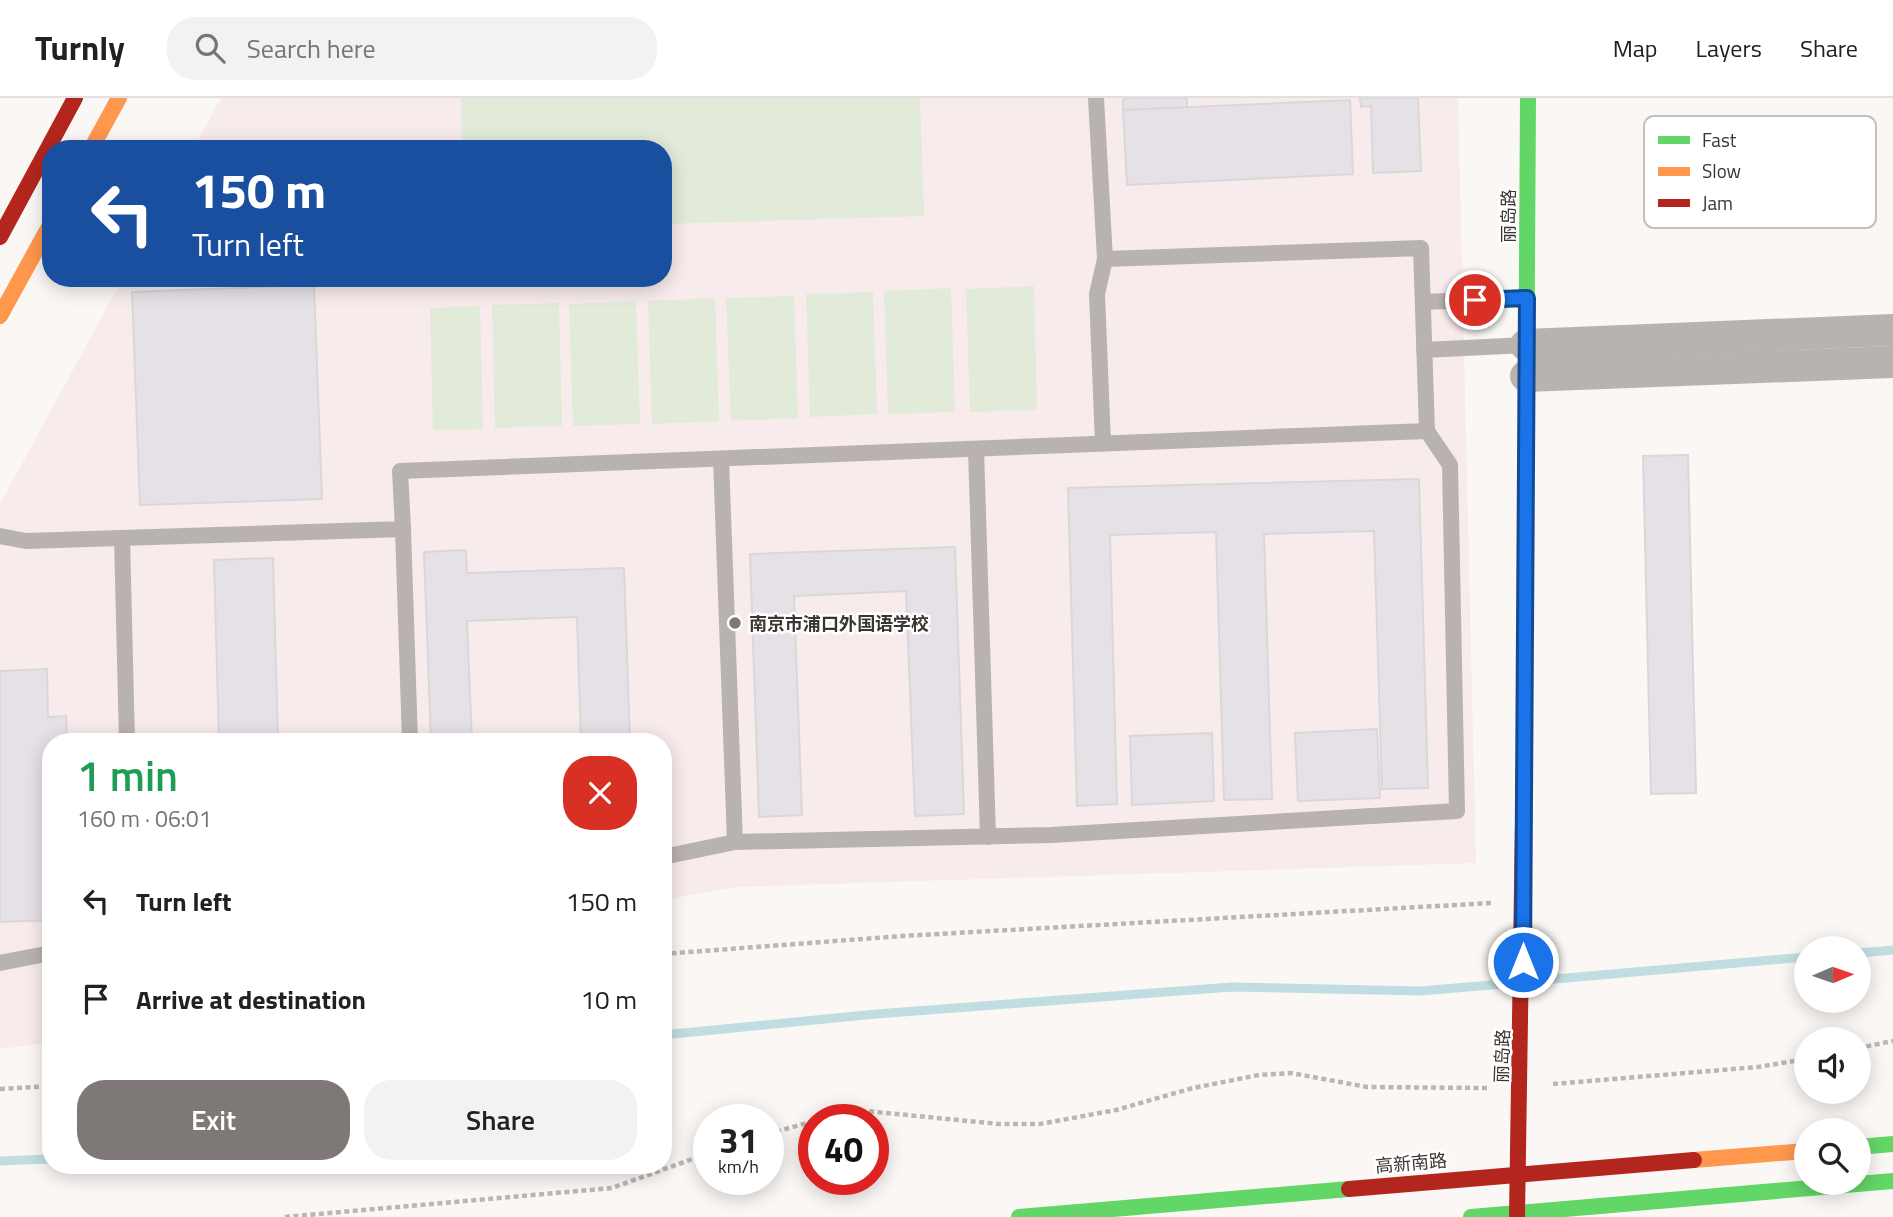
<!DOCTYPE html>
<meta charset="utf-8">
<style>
:root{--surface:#fff;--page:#f2f2f2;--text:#202124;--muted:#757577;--line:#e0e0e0;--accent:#7e7976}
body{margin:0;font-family:"Titillium Web","Noto Sans SC",sans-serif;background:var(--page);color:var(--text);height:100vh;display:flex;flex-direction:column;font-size:26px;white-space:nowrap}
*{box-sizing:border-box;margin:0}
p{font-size:23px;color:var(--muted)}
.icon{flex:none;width:38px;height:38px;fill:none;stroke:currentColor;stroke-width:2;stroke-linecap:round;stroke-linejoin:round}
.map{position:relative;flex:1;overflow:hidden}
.details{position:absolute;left:42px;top:635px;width:630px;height:441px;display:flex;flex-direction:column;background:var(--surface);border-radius:28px;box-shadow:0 4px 18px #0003}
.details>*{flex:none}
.hud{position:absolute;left:42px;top:42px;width:630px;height:147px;border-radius:28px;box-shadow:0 4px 18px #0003;background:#1a4fa0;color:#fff;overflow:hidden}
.needle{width:46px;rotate:88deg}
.fabs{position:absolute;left:1794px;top:838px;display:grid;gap:14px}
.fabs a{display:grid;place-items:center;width:77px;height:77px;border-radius:50%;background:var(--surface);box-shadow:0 4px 18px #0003;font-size:35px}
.speed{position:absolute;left:693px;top:1006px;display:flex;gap:14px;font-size:35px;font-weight:700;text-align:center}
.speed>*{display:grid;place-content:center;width:91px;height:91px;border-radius:50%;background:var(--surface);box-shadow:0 4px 18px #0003;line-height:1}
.speed small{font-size:18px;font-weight:400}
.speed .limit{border:10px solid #d22;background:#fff;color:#111}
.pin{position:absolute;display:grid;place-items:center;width:60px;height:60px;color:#fff;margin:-30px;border:4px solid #fff;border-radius:50%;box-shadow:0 2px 7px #0007}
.me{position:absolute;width:77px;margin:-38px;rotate:0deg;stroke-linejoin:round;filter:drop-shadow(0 0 5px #0008)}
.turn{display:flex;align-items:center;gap:24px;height:147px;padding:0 35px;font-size:32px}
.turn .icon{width:91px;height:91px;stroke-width:2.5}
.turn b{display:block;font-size:49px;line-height:60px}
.round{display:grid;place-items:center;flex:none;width:74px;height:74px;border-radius:28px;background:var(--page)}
.overview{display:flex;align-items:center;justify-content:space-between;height:119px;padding:0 35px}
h1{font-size:42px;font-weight:600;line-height:52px;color:#1e9e55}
.button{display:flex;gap:14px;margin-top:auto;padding:14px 35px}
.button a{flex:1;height:80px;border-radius:28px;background:var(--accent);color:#fff;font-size:28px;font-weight:600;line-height:80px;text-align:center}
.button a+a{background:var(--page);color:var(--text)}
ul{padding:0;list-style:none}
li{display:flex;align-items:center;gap:21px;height:98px;padding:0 35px}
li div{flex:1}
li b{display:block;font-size:26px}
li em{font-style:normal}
header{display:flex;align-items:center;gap:42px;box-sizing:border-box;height:98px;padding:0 35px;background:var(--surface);border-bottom:2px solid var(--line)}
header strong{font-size:33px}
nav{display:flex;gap:38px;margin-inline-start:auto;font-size:24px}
.search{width:490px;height:63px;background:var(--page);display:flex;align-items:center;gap:18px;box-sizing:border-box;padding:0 24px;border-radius:28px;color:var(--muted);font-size:26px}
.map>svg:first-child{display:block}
</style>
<header>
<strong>Turnly</strong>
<div class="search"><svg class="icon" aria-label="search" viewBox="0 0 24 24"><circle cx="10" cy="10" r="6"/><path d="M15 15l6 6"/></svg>Search here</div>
<nav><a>Map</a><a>Layers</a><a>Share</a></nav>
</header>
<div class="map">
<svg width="1893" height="1119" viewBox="0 0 1893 1119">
<rect width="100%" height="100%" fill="#faf7f5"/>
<polygon fill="#f8ebec" points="221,0 1458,0 1476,765 737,789 663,802 663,644 51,644 51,944 0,951 0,406 123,180 663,180 663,51 193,51"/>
<g fill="#e2eada">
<polygon points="461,0 920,0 924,118 663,126 663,51 462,51"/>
<polygon points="1034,188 1037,312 970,314 966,191"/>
<polygon points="951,190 955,314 888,316 884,193"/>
<polygon points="873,194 877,316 810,319 806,196"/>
<polygon points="794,198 798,320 731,323 726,200"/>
<polygon points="715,200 719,323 652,326 648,203"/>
<polygon points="636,203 640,326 573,328 569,206"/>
<polygon points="559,205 562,328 495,330 492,207"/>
<polygon points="480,208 483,331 433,332 430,210"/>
</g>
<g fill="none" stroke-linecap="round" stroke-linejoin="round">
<g stroke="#c0dee1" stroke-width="9">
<polyline points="1858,855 1893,852"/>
<polyline points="1532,883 1806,859"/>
<polyline points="663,937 876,916 1232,889 1420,893 1515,885"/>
<polyline points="0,1063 51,1061"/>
</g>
</g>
<g fill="#e6e1e7" stroke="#dad7d8" stroke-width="2">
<polygon points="1123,0 1187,0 1187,10 1123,12"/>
<polygon points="1360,0 1418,0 1421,73 1373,75 1371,8 1361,9"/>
<polygon points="1350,2 1353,76 1127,87 1123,12"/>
<polygon points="314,187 322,401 140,407 132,194"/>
<polygon points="1688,357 1696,695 1651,696 1643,358"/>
<polygon points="1419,381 1428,690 1382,691 1374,433 1264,436 1272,701 1224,702 1216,434 1110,437 1117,706 1077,708 1068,390"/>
<polygon points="955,449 964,716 915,718 906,493 794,498 802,717 759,719 750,456"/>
<polygon points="466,452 467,475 624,470 630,644 581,644 577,519 467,523 472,644 431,644 424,454"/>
<polygon points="273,460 278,644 219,644 214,462"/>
<polygon points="47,571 48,619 66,618 67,644 51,644 51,822 0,824 0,573"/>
<polygon points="1377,631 1380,700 1298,703 1295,635"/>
<polygon points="1212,635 1214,703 1132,707 1130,638"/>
</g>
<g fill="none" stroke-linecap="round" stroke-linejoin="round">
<g stroke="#bab6b4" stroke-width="4.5" stroke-dasharray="5 3.5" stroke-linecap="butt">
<polyline points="663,856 902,838 1491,805"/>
<polyline points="1858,950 1893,943"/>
<polyline points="1553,986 1758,969 1806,961"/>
<polyline points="0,991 51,988"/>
<polyline points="819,1022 866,1013 999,1026 1040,1026 1116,1012 1193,990 1259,977 1291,975 1367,989 1488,990"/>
<polyline points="768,1036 814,1023"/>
<polyline points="285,1119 612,1090 709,1055"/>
</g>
<g stroke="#b9b3b0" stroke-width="16">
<polyline points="1096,0 1105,161"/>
<polyline points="1423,204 1527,200"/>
<polyline points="1424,252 1526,247"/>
<polyline points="976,351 988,739"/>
<polyline points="721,361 735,744"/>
<polyline points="403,431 410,644"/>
<polyline points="0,438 26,443 403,431 400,373 1427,333 1421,150 1105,161 1097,196 1103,346"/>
<polyline points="122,440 127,644"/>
<polyline points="663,759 735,744 1051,737 1457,713 1450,367 1427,333"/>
<polyline points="0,865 51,855"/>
</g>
<g stroke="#b9b3b0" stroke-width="32">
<polyline points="1526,247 1893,232"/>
<polyline points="1526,278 1893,264"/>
</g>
<g stroke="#63d668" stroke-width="16">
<polyline points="1524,658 1528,0"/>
<polyline points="1858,1049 1893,1046"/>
<polyline points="1019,1119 1349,1091"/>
<polyline points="1471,1119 1893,1083"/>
</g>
<g stroke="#ff974d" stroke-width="16">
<polyline points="91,51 119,0"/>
<polyline points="0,218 51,125"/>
<polyline points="1694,1062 1806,1053"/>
</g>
<g stroke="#b3261e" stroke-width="16">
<polyline points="0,139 75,0"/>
<polyline points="1349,1091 1694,1062"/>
<polyline points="1517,1119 1524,658"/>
</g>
</g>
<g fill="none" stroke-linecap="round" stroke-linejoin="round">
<defs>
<polyline id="route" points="1475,202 1527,200 1523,864"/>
</defs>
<use href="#route" stroke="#114b97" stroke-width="18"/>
<use href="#route" stroke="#1a73e8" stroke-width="12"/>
</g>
<circle fill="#7e7976" stroke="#fff" stroke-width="2.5" cx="735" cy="525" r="7"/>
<g text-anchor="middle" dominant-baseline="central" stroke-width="5" stroke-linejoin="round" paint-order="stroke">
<g font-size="18" fill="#3b3531" stroke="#fff">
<text transform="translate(1508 118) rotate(-90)">丽岛路</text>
<text transform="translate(1502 958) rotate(-88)">丽岛路</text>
<text transform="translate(1411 1065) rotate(-5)">高新南路</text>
</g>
<g font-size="18" font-weight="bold" fill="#3b3531" stroke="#fff" text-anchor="start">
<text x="749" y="525">南京市浦口外国语学校</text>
</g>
</g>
<rect x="1644" y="18" width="232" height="112" rx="10" fill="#fff" stroke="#c4c2c1" stroke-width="2"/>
<rect x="1658" y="38" width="32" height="8" fill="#63d668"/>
<rect x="1658" y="69" width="32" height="9" fill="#ff974d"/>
<rect x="1658" y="101" width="32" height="8" fill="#b3261e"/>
<g font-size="19" fill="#3b3531">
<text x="1702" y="49">Fast</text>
<text x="1702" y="80">Slow</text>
<text x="1702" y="112">Jam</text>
</g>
</svg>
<div class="fabs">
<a><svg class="needle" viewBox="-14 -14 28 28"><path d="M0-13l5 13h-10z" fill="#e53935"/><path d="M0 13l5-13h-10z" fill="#757577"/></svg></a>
<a><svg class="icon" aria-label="sound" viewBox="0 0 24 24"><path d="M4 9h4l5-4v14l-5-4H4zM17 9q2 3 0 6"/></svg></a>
<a><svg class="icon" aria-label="search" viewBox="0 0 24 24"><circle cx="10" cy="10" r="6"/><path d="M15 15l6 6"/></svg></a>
</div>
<div class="speed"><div>31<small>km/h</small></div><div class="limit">40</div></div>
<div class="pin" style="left:1475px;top:202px;background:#d93025"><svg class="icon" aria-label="arrive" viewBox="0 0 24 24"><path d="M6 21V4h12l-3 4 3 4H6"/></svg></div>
<svg class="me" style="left:1523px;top:864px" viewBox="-20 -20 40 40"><circle r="17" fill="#1a73e8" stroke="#fff" stroke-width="3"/><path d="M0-11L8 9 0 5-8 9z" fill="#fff"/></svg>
<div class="hud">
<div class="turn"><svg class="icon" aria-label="left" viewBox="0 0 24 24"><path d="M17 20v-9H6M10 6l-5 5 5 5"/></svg><div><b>150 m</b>Turn left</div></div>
</div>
<section class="details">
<div class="overview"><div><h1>1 min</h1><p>160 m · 06:01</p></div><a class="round" style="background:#d93025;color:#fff"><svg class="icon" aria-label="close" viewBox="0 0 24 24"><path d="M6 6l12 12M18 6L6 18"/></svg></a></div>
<ul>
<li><svg class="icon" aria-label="left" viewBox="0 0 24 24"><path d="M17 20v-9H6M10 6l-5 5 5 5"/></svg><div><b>Turn left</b></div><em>150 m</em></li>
<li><svg class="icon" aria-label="arrive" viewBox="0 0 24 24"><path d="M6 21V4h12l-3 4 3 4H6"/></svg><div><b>Arrive at destination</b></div><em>10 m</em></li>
</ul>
<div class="button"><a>Exit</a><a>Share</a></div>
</section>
</div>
